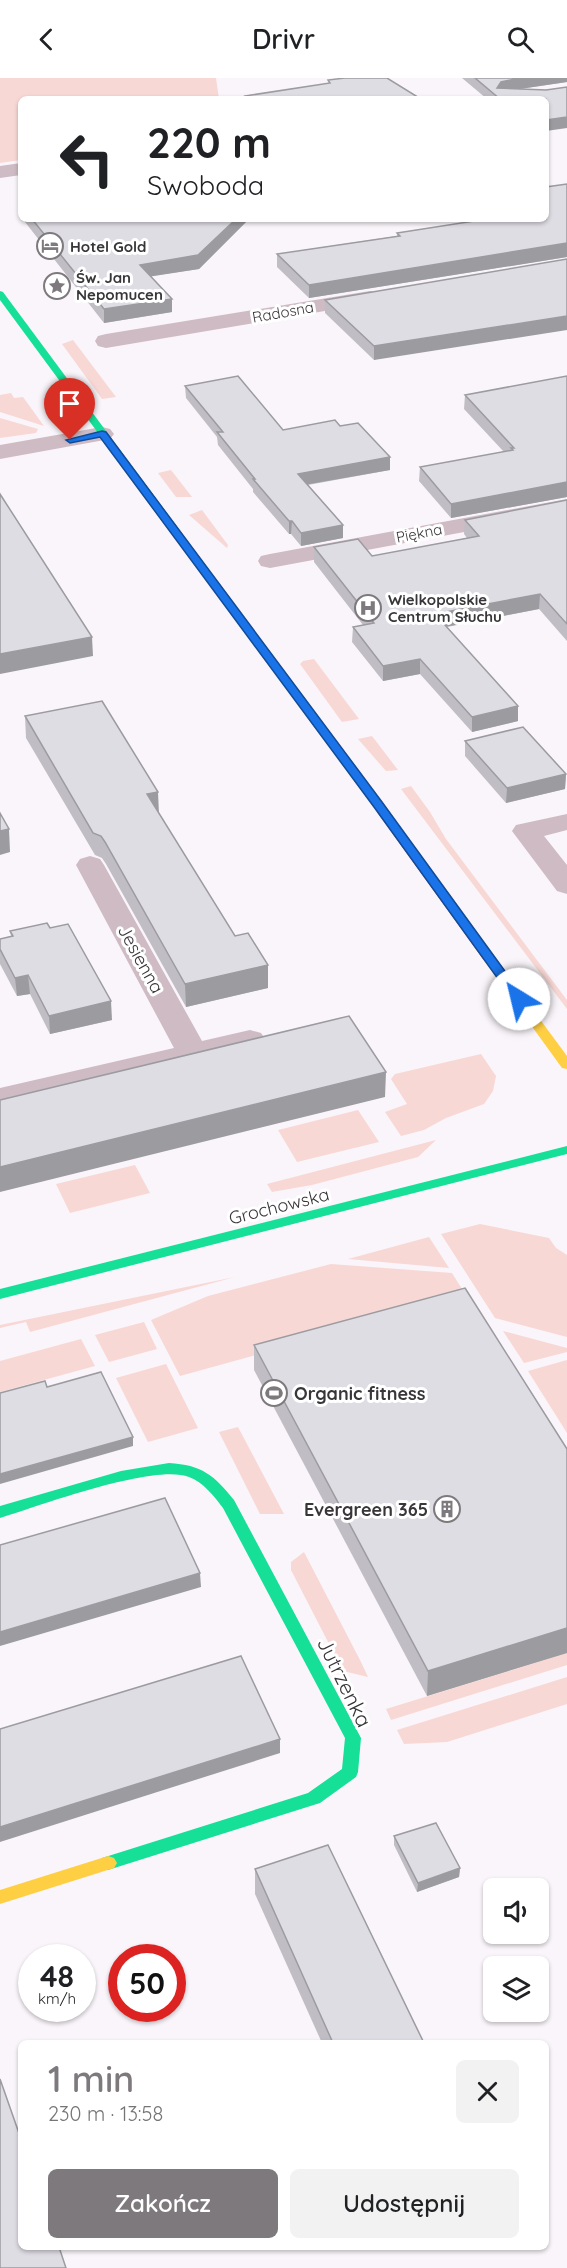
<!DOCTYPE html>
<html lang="pl">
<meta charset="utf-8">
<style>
:root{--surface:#fff;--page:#f2f2f2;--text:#202124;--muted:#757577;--accent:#7d797d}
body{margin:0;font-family:Quicksand,sans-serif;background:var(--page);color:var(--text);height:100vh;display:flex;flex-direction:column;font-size:22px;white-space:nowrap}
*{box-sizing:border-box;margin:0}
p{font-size:20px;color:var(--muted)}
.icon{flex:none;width:33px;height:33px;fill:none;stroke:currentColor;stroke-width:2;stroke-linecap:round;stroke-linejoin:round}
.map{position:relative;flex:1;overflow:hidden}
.details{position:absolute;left:18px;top:1962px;width:531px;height:210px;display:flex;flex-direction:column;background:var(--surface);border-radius:9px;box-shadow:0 2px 4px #0004}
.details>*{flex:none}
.top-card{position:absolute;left:18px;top:18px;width:531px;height:126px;border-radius:9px;box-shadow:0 2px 4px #0004;background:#fff;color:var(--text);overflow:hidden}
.fabs{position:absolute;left:483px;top:1800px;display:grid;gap:12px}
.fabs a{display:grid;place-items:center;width:66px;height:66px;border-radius:9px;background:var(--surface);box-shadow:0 2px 4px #0004;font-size:30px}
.speed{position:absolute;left:18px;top:1866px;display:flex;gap:12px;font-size:30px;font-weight:700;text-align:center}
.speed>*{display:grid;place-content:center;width:78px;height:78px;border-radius:50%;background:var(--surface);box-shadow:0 2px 4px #0004;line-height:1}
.speed small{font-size:15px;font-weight:400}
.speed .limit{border:9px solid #d22;background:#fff;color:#111}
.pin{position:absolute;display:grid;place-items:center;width:51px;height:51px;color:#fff;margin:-62px -26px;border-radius:50% 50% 50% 0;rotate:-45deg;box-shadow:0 0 6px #0007}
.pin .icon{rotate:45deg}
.me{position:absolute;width:66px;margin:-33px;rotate:324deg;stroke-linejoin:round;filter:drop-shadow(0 0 4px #0008)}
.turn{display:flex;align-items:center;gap:21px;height:126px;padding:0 30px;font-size:27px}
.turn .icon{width:78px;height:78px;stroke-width:2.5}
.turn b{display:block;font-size:42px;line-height:51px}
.round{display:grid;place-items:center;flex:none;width:63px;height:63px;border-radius:9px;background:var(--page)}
.summary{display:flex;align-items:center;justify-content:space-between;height:102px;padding:0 30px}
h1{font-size:36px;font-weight:600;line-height:45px;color:var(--accent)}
.primary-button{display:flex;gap:12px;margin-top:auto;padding:12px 30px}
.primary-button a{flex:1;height:69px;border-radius:9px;background:var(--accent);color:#fff;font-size:24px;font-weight:600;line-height:69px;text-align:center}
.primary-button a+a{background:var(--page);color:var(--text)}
header{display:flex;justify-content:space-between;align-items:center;height:78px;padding:0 30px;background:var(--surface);font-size:27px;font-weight:600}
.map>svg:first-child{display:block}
</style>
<header><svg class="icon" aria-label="back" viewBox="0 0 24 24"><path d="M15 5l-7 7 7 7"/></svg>Drivr<svg class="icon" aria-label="search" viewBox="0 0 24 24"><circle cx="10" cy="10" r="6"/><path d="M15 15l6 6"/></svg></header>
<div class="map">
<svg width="567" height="2190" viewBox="0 0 567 2190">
<rect width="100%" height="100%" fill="#faf5fa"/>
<g fill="#f8d8d5">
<polygon points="0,0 216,0 219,21 21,21 21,82 0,85"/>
<polygon points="73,262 116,319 102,321 62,266"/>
<polygon points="11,315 14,320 23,319 44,348 0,334 0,317"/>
<polygon points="0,340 38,351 36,355 0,360"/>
<polygon points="171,392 192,419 176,419 158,395"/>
<polygon points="202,432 228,467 227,470 189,437"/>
<polygon points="314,581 359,641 342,644 300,586 303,583"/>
<polygon points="372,658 398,692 386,693 358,661"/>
<polygon points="411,708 430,734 446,761 567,922 567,931 401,711"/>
<polygon points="481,976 496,998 493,1013 484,1026 446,1040 424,1052 401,1058 385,1034 407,1026 391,1001 395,996"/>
<polygon points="358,1032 379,1064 297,1084 278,1052"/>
<polygon points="436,1062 418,1079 312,1107 272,1114 267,1106"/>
<polygon points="135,1087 150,1115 70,1135 56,1106"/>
<polygon points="480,1146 549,1160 556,1170 567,1177 567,1259 495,1240 441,1156"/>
<polygon points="429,1159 449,1190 348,1181"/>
<polygon points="331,1186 452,1195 467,1219 180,1298 151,1242 208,1218"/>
<polygon points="235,1199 30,1254 26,1244 0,1250 0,1247"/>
<polygon points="144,1244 157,1271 109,1284 95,1257"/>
<polygon points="503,1253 567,1270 567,1274 524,1285"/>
<polygon points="81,1261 95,1288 0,1314 0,1283"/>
<polygon points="567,1282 567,1355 528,1293"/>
<polygon points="166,1286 198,1350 148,1364 116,1300"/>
<polygon points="238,1349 284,1436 260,1436 219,1354"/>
<polygon points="304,1474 361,1584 368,1599 343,1593 291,1492 291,1484"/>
<polygon points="567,1575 567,1587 391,1642 386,1631"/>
<polygon points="567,1599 567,1626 447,1664 404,1666 397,1652"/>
</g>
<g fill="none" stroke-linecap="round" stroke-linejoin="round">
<g fill="#cebbc3" fill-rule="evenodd">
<polygon points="21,85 21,97 0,100 0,88"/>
<polygon points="370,213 378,214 381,219 378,224 106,270 98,268 95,263 98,258 106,256"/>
<polygon points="102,349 110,351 114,356 110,361 0,381 0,367"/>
<polygon points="567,421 567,435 270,490 261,488 258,483 261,478 270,476"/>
<polygon points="567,736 567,752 544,758 567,787 567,816 557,813 512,753 516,747"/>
<polygon points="90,778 100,781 104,787 202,963 250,952 261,955 266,962 261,969 250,972 0,1030 0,1010 174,970 76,787 80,781"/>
</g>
<g fill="#16e098" fill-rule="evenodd">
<polygon points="0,213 3,214 387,732 389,734 387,736 379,736 0,222"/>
<polygon points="567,1068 567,1076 0,1221 0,1211"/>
<path d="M169,1385c33,2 45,12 65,37l127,238 -3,34 -2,5 -36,26 -212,67 -6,-2 -3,-5 3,-5 206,-65 34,-24 3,-31 -122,-230c-9,-12 -20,-26 -34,-31 -35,-14 -150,29 -189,41v-12l121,-35z"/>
</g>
<g fill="#ffcf43" fill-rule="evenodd">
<polygon points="487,874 491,875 567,978 567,991 562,990 481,878"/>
<polygon points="108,1778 114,1780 117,1785 114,1790 0,1826 0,1812"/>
</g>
<polygon fill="#f24e42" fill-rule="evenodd" points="383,731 387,732 491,875 493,878 491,881 483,881 377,734"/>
</g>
<g fill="#c0bec4">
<polygon points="462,0 567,0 567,4 519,11 500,21 487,21"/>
<polygon points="567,106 567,179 309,220 277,189 277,176 397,158 397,155 475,143 473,141 546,141"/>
<polygon points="25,141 249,141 199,191 151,198 172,234 104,245 25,144"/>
<polygon points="567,181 374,282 325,235 325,222"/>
<polygon points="567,298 567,419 451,440 419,403 420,389 504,374 464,331 465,317"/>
<polygon points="185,308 283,352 340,348 390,379 390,392 308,407 343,447 343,460 301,468 291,456 289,456 253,414 253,411 218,367 217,359 186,320"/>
<polygon points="567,422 567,563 539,531 447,549 518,643 472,654 420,596 383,603 352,564 353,549 363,547 314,484 314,469 372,478 467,460 464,456 465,442"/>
<polygon points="25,638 159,736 235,858 268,887 268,910 186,929 106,786 102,780 95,777 26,660"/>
<polygon points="465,663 566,696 565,711 506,725 465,678"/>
<polygon points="50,850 112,942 50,956 30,916 17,918 0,886 0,861 11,858 10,853"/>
<polygon points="254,1267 567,1371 567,1575 427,1618 254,1292"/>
<polygon points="394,1758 460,1790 459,1799 417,1814 394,1767"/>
<polygon points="255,1791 424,1965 322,1965 255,1816"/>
</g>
<g fill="#9c9ba0">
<polygon points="520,0 567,0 567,4 507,13 497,10 501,4"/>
<polygon points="567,39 567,50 546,53 546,42"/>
<polygon points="236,141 249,141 199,191 141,200 140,187"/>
<polygon points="567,165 567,179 309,220 309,207"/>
<polygon points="172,221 172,234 104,245 104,231"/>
<polygon points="567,238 567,252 374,282 374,268"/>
<polygon points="390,379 390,392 298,408 298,396"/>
<polygon points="567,404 567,419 451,440 451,426"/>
<polygon points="289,443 292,443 291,456 289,456"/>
<polygon points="343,447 343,460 301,468 301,455"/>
<polygon points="540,516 539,531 434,551 435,536"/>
<polygon points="92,559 93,578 0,596 0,576"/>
<polygon points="420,581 420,596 383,603 383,588"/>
<polygon points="518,628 518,643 472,654 472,639"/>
<polygon points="566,696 565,711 506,725 507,710"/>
<polygon points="158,714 159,736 147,716"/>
<polygon points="9,751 10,774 0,777 0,753"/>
<polygon points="268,887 268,910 186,929 185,906"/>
<polygon points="28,897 30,916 17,918 15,900"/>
<polygon points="111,923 112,942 50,956 49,938"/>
<polygon points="386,994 385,1019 0,1114 0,1089"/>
<polygon points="133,1359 133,1368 0,1406 0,1396"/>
<polygon points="200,1495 201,1509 0,1568 0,1554"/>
<polygon points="567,1550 567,1575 427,1618 428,1593"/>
<polygon points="280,1661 280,1675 0,1764 0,1749"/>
<polygon points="460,1790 459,1799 417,1814 418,1805"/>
</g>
<g fill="#dfdde4" stroke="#9c9ba0" stroke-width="1.5">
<polygon points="345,0 387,0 421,21 248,21 245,18 330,5 328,2"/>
<polygon points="475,0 520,0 501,4 497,10 546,12 567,9 567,39 546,42 546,21 500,21"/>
<polygon points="567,106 567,165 309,207 277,176 400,158 397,155 487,141 546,141 546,109"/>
<polygon points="32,141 236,141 198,177 140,187 172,221 104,231"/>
<polygon points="567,181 567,238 374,268 325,222"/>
<polygon points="238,298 283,352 335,342 340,348 358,345 390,379 298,396 343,447 301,455 292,443 289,443 253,401 255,401 217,354 223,354 185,308"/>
<polygon points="567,298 567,404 451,426 420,389 513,372 511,370 514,370 465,317"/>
<polygon points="0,416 92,559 0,576"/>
<polygon points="567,422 567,546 540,516 435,536 518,628 472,639 420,581 383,588 353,549 374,545 314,469 358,461 372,478 479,458 465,442"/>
<polygon points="102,623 158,714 147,716 235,858 248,855 268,887 185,906 105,764 101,758 93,755 25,638"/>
<polygon points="523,649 566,696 507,710 465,663"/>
<polygon points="0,735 9,751 0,753"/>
<polygon points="47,845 50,850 68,846 111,923 49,938 28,897 15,900 0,871 0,861 13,858 10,853"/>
<polygon points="349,938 386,994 0,1089 0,1022"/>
<polygon points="465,1210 567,1371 567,1550 428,1593 254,1267"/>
<polygon points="101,1294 133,1359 0,1396 0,1315 45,1303 47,1309"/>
<polygon points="165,1420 200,1495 0,1554 0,1467"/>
<polygon points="241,1578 280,1661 0,1749 0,1651"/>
<polygon points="436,1745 460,1790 418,1805 394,1758"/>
<polygon points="328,1767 424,1965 333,1965 255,1791"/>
<polygon points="0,2001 21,2061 21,2169 59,2169 66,2190 0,2190"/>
</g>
<polygon fill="#1a73e8" stroke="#114b97" stroke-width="1.5" points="102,353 106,354 382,724 523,918 525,921 523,923 514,923 374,729 100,359 70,365 66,362"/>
<defs>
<symbol id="hotel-ring" viewBox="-11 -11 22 22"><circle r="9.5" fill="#fff" stroke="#7d797d" stroke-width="1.5"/><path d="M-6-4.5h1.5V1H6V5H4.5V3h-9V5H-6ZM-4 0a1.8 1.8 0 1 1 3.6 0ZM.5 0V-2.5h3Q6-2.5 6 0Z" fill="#7d797d"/></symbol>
<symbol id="sight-ring" viewBox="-11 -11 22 22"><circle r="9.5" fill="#fff" stroke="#7d797d" stroke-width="1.5"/><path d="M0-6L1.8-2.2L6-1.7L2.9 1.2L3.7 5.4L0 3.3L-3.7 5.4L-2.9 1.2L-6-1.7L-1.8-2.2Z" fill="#7d797d"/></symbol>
<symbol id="hospital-ring" viewBox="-11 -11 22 22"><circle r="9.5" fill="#fff" stroke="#7d797d" stroke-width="1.5"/><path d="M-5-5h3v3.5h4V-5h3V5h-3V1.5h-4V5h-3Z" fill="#7d797d"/></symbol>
<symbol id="stadium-ring" viewBox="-11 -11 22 22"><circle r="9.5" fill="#fff" stroke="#7d797d" stroke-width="1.5"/><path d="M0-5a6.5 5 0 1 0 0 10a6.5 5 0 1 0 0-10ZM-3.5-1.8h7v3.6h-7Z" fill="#7d797d"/></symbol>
<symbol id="building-ring" viewBox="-11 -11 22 22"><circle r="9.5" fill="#fff" stroke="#7d797d" stroke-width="1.5"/><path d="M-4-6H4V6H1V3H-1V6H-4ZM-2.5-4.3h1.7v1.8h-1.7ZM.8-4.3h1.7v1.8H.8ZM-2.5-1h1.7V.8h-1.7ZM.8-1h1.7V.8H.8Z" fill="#7d797d"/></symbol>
</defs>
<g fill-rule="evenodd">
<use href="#hotel-ring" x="35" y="153" width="30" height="30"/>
<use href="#sight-ring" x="42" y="193" width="30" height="30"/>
<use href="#hospital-ring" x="353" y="515" width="30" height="30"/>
<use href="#stadium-ring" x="259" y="1300" width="30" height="30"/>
<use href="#building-ring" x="432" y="1416" width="30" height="30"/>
</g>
<g text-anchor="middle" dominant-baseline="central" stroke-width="6" stroke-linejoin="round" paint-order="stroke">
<g font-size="15" font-weight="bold" fill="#39363a" stroke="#fff" text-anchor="start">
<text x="70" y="168">Hotel Gold</text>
<text x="76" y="199">Św. Jan<tspan x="76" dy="17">Nepomucen</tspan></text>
<text x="388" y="521">Wielkopolskie<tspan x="388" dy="17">Centrum Słuchu</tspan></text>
</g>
<g font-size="15" fill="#39363a" stroke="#fff">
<text transform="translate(283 234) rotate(-10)">Radosna</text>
<text transform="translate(419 455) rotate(-11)">Piękna</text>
</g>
<g font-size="18" fill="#39363a" stroke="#fff">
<text transform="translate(141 881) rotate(61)">Jesienna</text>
<text transform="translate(279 1128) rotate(-14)">Grochowska</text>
</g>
<g font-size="18" font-weight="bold" fill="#39363a" stroke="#fff" text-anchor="start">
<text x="294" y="1315">Organic fitness</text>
<text x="428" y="1431" text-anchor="end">Evergreen 365</text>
</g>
<g font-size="21" fill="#39363a" stroke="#fff">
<text transform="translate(345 1604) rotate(64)">Jutrzenka</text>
</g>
</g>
</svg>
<div class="fabs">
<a><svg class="icon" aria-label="sound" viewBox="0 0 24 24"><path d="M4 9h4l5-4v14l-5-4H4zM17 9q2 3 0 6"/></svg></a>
<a><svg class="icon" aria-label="layers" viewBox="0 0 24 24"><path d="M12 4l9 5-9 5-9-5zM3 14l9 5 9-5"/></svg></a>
</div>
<div class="speed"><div>48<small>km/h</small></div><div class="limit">50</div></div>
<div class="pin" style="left:70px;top:362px;background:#d93025"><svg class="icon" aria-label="arrive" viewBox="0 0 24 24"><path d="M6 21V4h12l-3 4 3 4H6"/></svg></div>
<svg class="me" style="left:519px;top:921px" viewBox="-20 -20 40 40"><circle r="19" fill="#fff"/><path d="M0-13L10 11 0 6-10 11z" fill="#1a73e8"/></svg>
<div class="top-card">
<div class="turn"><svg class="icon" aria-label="left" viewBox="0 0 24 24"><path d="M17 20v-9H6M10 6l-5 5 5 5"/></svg><div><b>220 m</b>Swoboda</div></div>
</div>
<section class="details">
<div class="summary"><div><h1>1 min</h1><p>230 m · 13:58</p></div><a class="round"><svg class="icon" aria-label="close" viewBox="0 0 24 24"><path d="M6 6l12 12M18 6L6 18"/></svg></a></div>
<div class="primary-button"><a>Zakończ</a><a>Udostępnij</a></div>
</section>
</div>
